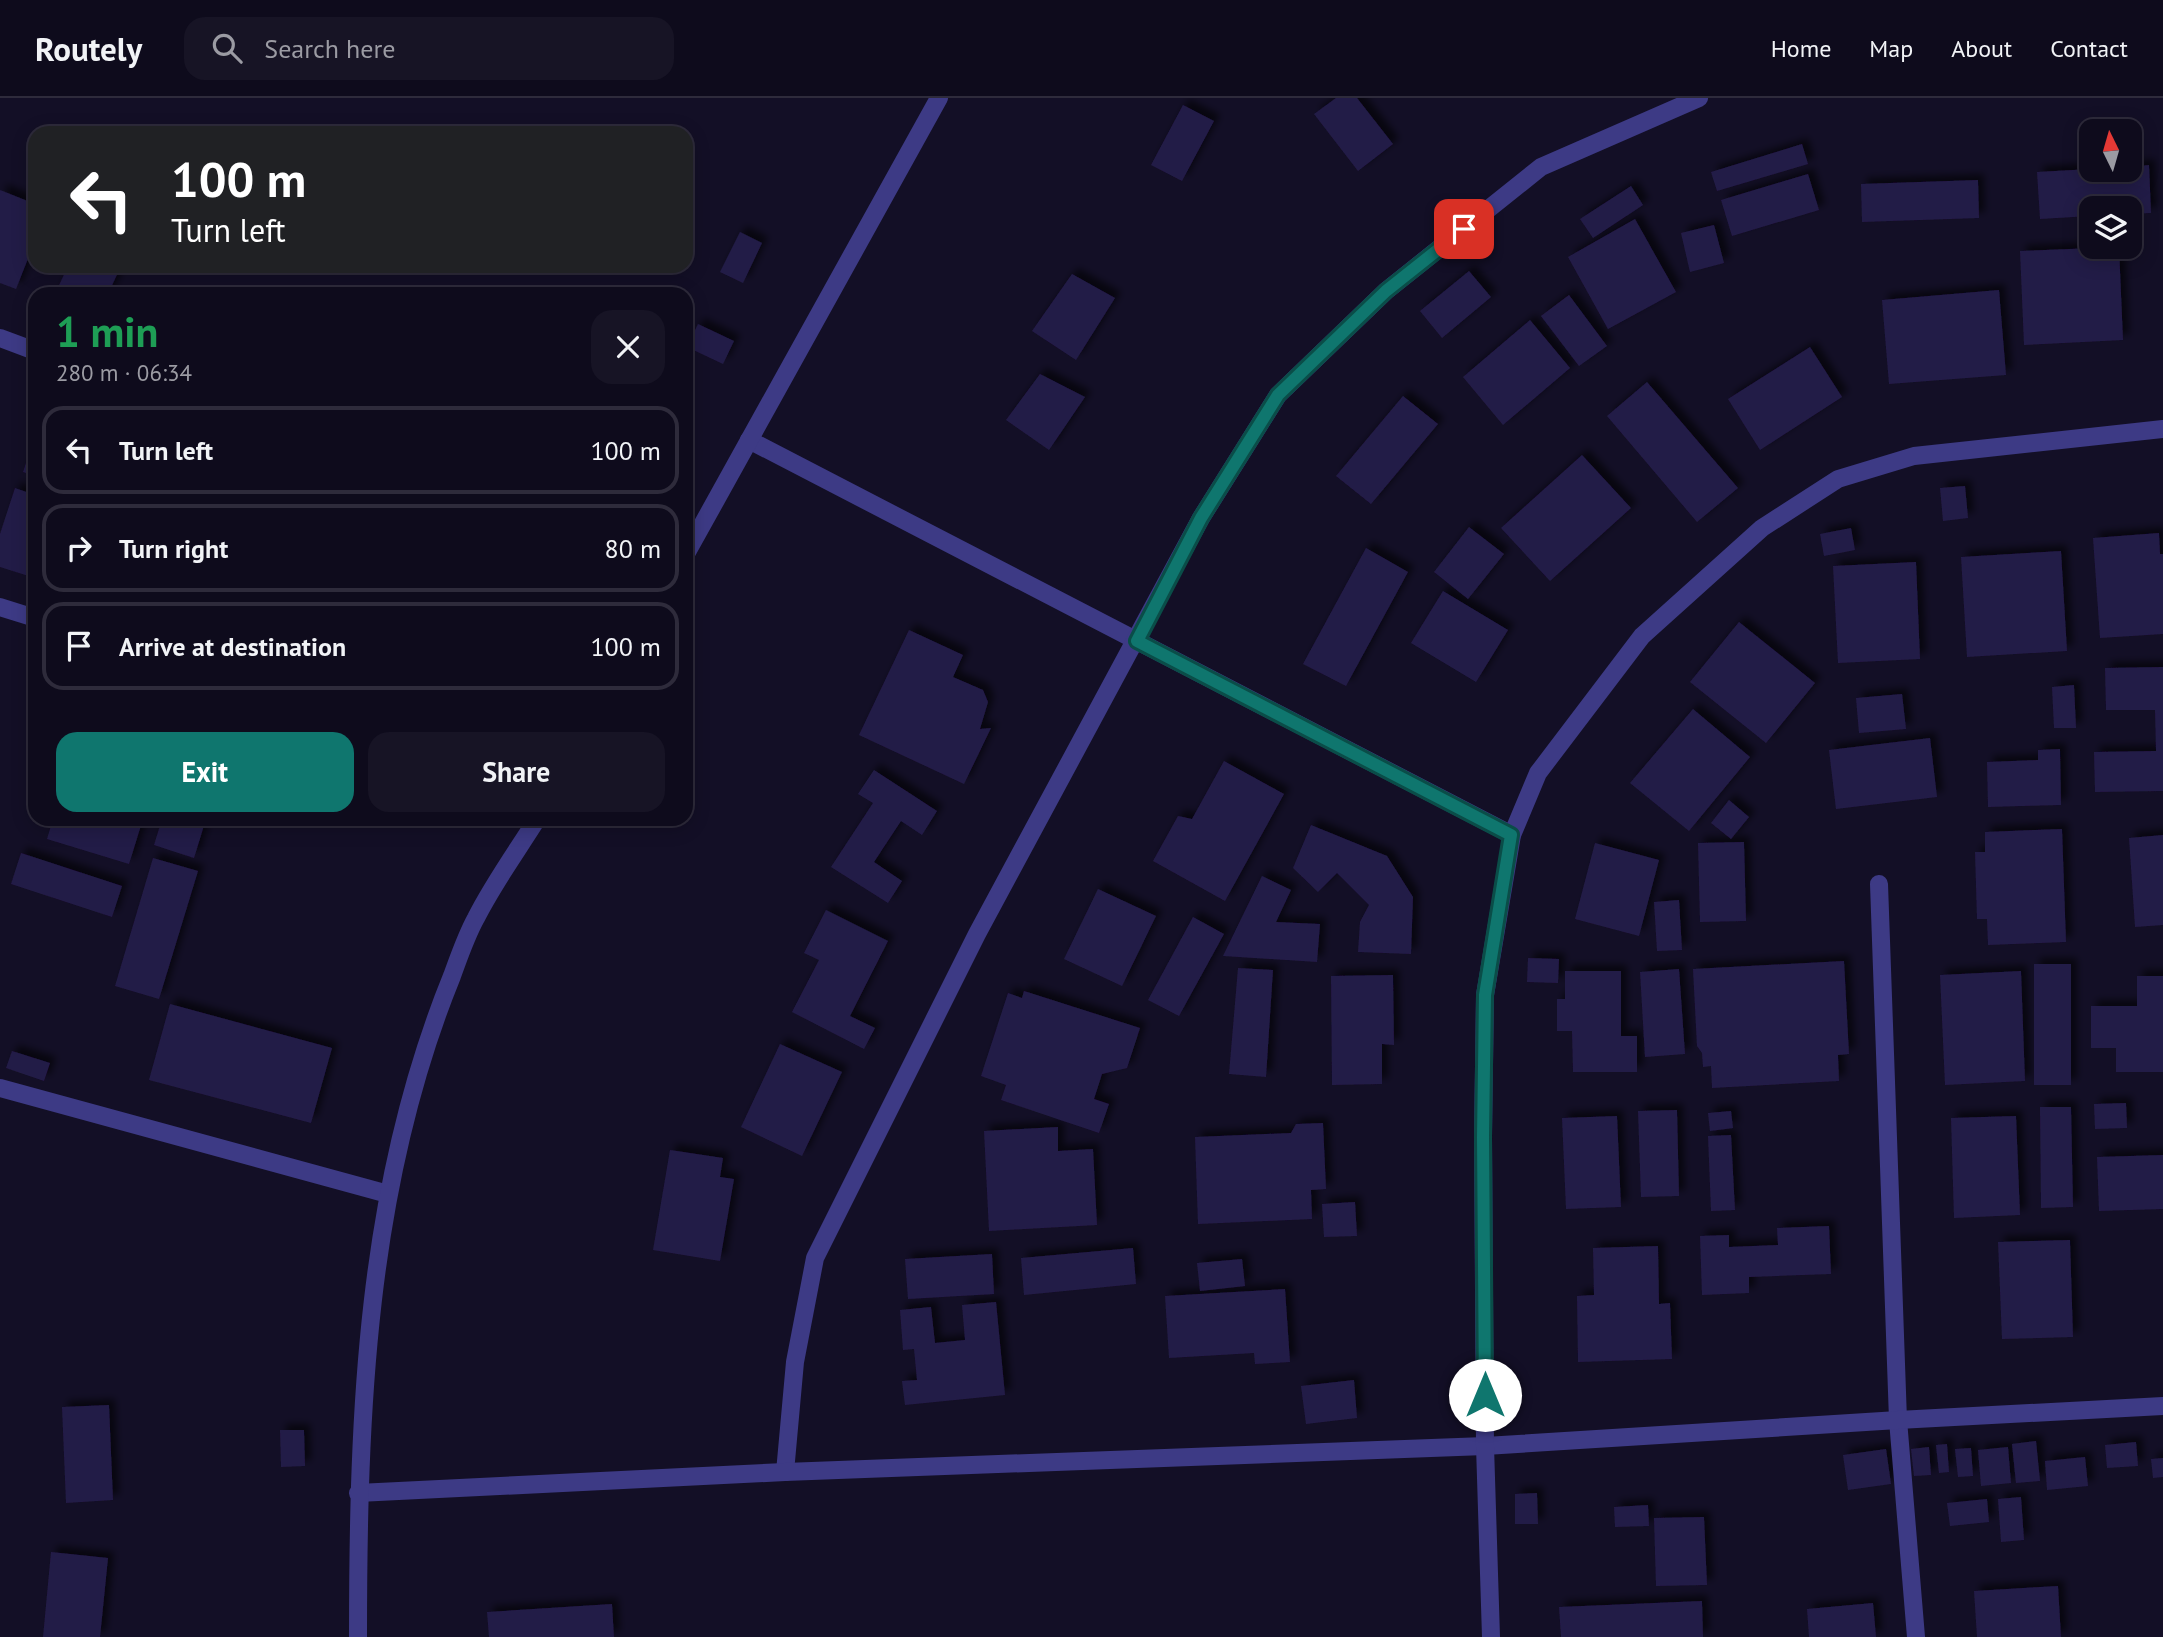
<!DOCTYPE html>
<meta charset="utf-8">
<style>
:root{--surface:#0e0b1c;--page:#171425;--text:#f1f3f6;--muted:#9b9ba3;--line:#2e2b3b;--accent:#0f766e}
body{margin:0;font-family:"PT Sans",sans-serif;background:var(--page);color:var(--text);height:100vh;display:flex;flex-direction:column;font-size:26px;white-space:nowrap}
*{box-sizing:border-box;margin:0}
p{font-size:23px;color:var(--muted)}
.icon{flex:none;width:38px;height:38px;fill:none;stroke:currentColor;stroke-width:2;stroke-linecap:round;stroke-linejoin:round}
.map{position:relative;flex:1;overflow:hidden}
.side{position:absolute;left:28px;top:189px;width:665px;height:539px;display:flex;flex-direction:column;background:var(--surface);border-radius:21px;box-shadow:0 4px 18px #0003,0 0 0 2px var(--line)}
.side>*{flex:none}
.banner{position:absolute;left:28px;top:28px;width:665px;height:147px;border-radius:21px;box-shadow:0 4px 18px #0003,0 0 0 2px var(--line);background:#202124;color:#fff;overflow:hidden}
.needle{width:46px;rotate:355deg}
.tools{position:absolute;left:2079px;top:21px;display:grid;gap:14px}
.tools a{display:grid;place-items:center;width:63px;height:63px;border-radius:14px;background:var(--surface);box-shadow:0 4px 18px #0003,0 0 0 2px var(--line);font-size:35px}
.pin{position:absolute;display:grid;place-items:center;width:60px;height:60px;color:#fff;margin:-30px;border-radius:14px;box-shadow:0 4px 10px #0006}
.me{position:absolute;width:77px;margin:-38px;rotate:0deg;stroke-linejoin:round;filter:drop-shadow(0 0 5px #0008)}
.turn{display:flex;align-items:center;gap:24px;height:147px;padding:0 28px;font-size:32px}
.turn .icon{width:91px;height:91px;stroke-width:2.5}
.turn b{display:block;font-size:49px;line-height:60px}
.round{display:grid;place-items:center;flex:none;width:74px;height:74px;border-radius:21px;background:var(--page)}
.headline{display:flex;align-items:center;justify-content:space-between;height:119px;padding:0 28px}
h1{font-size:42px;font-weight:700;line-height:52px;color:#1e9e55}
.primary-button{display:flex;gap:14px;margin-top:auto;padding:14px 28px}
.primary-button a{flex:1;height:80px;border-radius:21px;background:var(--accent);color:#fff;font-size:28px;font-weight:700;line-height:80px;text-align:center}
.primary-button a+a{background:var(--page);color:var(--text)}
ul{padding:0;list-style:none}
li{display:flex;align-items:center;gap:21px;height:88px;margin:0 14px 10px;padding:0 14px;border:4px solid var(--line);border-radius:21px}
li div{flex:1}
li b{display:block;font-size:26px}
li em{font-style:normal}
header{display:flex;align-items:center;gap:42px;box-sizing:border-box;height:98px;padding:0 35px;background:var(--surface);border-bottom:2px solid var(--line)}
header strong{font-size:33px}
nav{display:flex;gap:38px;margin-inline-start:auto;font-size:24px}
.search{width:490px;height:63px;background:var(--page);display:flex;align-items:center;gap:18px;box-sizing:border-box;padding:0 24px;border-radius:21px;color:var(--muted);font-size:26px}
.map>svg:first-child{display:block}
</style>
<header>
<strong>Routely</strong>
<div class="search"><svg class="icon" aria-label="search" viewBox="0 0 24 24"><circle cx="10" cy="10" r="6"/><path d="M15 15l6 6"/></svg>Search here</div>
<nav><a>Home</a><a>Map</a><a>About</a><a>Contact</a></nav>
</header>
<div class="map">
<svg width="2163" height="1539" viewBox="0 0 2163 1539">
<defs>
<filter id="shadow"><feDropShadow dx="6" dy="-6" stdDeviation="3.5" flood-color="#0009"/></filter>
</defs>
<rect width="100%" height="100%" fill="#130f26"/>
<g fill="#241b47" filter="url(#shadow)">
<polygon points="1336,0 1357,0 1393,46 1358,73 1314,16"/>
<polygon points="1183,7 1214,23 1182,83 1151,67"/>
<polygon points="1802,46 1808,66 1717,93 1711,74"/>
<polygon points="2149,67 2151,115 2130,116 2130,110 2091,110 2091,118 2040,121 2037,74 2091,71 2130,72 2130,69"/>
<polygon points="1808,76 1819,112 1732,138 1721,102"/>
<polygon points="1978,82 1979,120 1862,124 1861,86"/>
<polygon points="1631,88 1643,107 1593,140 1580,121"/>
<polygon points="0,92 35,106 35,143 16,191 0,185"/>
<polygon points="1635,121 1676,194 1608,231 1568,159"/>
<polygon points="1714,127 1724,165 1690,174 1681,135"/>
<polygon points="740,134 762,145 743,185 720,174"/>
<polygon points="2119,149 2123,242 2024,247 2020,153"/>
<polygon points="68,168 121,168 108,196 55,196"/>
<polygon points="1469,173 1491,199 1442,240 1420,213"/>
<polygon points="1072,176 1115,200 1076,262 1032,233"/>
<polygon points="1999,192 2006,277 1889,286 1882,202"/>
<polygon points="1569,197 1607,248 1579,268 1541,218"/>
<polygon points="1530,222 1570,270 1503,327 1463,279"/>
<polygon points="698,226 734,243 723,266 687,249"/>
<polygon points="1810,249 1842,299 1760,352 1728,301"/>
<polygon points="1040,276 1085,299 1049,352 1006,322"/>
<polygon points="1647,284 1738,390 1697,424 1607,318"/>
<polygon points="1403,298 1438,326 1371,406 1336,378"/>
<polygon points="35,338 35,378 23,374"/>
<polygon points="1582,357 1631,410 1550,483 1501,430"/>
<polygon points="1965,388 1968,420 1943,423 1940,390"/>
<polygon points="15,390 35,397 35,480 0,469 0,436"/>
<polygon points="1469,429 1504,456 1468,501 1434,474"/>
<polygon points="1851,430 1855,452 1824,458 1820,436"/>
<polygon points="2159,435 2160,456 2163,456 2163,536 2100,540 2093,440"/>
<polygon points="1366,450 1408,474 1346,588 1303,566"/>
<polygon points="2061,453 2067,553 1967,559 1961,459"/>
<polygon points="1916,464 1920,561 1838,565 1833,468"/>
<polygon points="1443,493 1508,532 1476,584 1411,545"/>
<polygon points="1739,524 1815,585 1766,645 1690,584"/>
<polygon points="909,532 963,557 953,579 983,592 988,604 980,631 991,630 964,686 859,637"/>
<polygon points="2163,569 2163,693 2095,694 2094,654 2156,653 2155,612 2106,612 2105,570"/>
<polygon points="2074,587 2076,630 2054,630 2052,589"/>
<polygon points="1902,596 1906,631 1859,635 1856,600"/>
<polygon points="1693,611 1750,659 1689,733 1630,685"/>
<polygon points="1930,640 1937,699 1836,711 1829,652"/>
<polygon points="2060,651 2061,707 1988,709 1987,664 2038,662 2038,652"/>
<polygon points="1224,663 1284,696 1225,803 1153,763 1178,718 1192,721"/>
<polygon points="874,672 937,713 922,737 901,723 874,764 902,783 888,805 831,769 873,705 858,696"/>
<polygon points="1729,702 1749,719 1731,741 1711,725"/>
<polygon points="53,721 143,721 129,766 47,741"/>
<polygon points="162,721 206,721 194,760 154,747"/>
<polygon points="1311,727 1387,758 1413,799 1411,856 1358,854 1360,824 1369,807 1337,775 1318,794 1293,770"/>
<polygon points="2062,731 2066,844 1988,847 1987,821 1977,821 1975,754 1985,754 1985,734"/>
<polygon points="2163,737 2163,827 2135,829 2129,740"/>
<polygon points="1744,744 1746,823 1700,824 1698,745"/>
<polygon points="1595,745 1659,762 1639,838 1575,821"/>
<polygon points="21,755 122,788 112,819 11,786"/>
<polygon points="153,760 198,773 159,901 115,888"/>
<polygon points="1262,778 1291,792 1276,824 1320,826 1317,864 1223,858"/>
<polygon points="1098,791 1156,818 1122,888 1064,861"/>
<polygon points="1679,802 1682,852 1657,853 1654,804"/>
<polygon points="826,812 888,843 850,918 875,930 864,951 792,914 819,862 804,855"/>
<polygon points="1193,819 1224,836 1179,918 1148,902"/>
<polygon points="1528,860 1559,861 1558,885 1527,884"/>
<polygon points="1844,863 1849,956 1838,957 1839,983 1712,990 1711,968 1703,969 1702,955 1697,948 1693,871"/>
<rect x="2034" y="866" width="37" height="121"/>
<polygon points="1238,870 1273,872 1266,979 1229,976"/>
<polygon points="1679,871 1685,956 1645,959 1640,874"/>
<polygon points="1565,873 1621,873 1621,938 1637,938 1637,974 1573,974 1572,933 1557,933 1557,901 1565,901"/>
<polygon points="2021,873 2025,983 1945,987 1940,877"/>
<polygon points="1393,877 1394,947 1382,946 1382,986 1332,987 1331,878"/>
<polygon points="2137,878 2163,878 2163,974 2116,974 2116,950 2091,950 2091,908 2137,908"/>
<polygon points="1024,893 1140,930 1127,970 1102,976 1094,1001 1109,1006 1099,1035 1001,1002 1006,987 981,978 1008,895 1022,900"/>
<polygon points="170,906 332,950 311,1025 149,982"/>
<polygon points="780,946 842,974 802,1058 741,1029"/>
<polygon points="12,953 50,965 44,983 6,970"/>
<polygon points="2126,1005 2127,1030 2095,1031 2094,1006"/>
<polygon points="2040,1009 2071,1009 2073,1109 2041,1110"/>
<polygon points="1677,1012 1679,1098 1641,1099 1638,1013"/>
<polygon points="1731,1013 1733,1030 1710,1033 1708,1015"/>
<polygon points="1617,1018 1621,1109 1566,1111 1562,1020"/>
<polygon points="2016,1018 2020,1117 1954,1120 1951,1020"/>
<polygon points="1323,1025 1326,1091 1311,1092 1312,1121 1198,1126 1195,1039 1291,1035 1296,1026"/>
<polygon points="1058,1029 1058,1053 1093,1051 1097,1127 989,1133 984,1033"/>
<polygon points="1731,1037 1735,1112 1711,1113 1708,1038"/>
<polygon points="670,1052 723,1060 720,1079 734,1081 720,1163 653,1152"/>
<polygon points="2163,1057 2163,1111 2099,1113 2097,1059"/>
<polygon points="1355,1104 1357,1138 1324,1139 1322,1106"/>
<polygon points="1829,1128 1831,1176 1749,1179 1749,1195 1702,1197 1700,1138 1729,1137 1729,1149 1778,1147 1777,1130"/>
<polygon points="2070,1142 2073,1239 2002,1241 1998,1144"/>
<polygon points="1658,1148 1659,1206 1670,1205 1672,1261 1578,1264 1577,1198 1594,1197 1593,1150"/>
<polygon points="1133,1150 1136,1186 1024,1197 1021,1160"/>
<polygon points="992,1156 994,1196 908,1201 905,1161"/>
<polygon points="1242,1161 1245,1188 1200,1193 1197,1165"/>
<polygon points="1285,1191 1290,1264 1255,1266 1254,1255 1169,1260 1165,1198"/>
<polygon points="996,1204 1005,1297 905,1307 902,1283 917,1282 914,1251 903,1252 900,1212 931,1209 935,1245 965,1242 962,1207"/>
<polygon points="1354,1282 1357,1320 1306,1326 1301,1288"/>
<polygon points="109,1307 113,1402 66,1405 62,1309"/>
<polygon points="280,1332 304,1332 305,1368 281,1369"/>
<polygon points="2036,1343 2040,1383 2016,1385 2012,1346"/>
<polygon points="2136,1344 2138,1368 2107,1370 2105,1347"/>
<polygon points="1947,1346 1949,1374 1939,1375 1936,1347"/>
<polygon points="1929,1349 1931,1377 1914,1378 1911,1351"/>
<polygon points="2008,1349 2011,1385 1981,1388 1978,1352"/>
<polygon points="1971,1350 1973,1378 1958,1379 1955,1351"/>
<polygon points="1886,1351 1891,1386 1848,1392 1843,1357"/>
<polygon points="2085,1359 2088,1388 2047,1392 2045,1363"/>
<polygon points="2163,1360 2163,1379 2153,1380 2151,1361"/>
<polygon points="1537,1395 1538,1426 1515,1426 1515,1396"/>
<polygon points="2021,1399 2024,1442 2001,1444 1998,1401"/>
<polygon points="1987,1401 1989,1424 1950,1428 1947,1405"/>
<polygon points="1648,1407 1649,1428 1615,1429 1614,1409"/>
<polygon points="1704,1419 1707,1487 1656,1488 1654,1420"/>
<polygon points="51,1454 108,1460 100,1539 43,1539"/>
<polygon points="2058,1488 2061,1539 1977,1539 1974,1493"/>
<polygon points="1702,1503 1703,1539 1561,1539 1559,1509"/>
<polygon points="1873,1505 1876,1539 1809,1539 1807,1511"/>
<polygon points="612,1506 614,1539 489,1539 487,1514"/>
</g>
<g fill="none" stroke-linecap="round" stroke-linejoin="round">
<polyline stroke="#3d3a85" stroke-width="18" points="1898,1322 1916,1539"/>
<g stroke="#3d3a85" stroke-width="18">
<polyline points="0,240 35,253"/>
<polyline points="749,342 1512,737"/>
<polyline points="686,456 939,0"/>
<polyline points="0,509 35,520"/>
<polyline points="1879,786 1898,1322"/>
<polyline points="0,990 388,1096"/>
<polyline points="785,1374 795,1264 815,1160 977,836 1201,420 1278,297 1386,193 1541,69 1699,0"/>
<polyline points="358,1395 785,1374 1485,1348 1898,1322 2163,1308"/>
<path d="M358,1539c0,-224 8,-450 94,-661 7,-19 14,-40 24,-58 17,-34 41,-67 61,-99"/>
<polyline points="1491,1539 1485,1348 1483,1039 1485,897 1512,737 1538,675 1642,538 1762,430 1838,381 1914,358 2163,331"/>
</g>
</g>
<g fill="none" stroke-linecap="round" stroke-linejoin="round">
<defs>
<polyline id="route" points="1464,131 1386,193 1278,297 1201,420 1137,543 1511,737 1485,897 1483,1039 1485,1297"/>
</defs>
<use href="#route" stroke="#0a4d48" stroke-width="18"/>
<use href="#route" stroke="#0f766e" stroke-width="12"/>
</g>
</svg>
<div class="tools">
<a><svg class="needle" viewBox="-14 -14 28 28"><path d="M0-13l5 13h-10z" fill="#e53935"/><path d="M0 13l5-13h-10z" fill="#9b9ba3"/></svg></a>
<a><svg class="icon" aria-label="layers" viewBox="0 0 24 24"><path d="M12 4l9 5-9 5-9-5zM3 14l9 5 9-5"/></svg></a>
</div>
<div class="pin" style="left:1464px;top:131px;background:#d93025"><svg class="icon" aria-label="arrive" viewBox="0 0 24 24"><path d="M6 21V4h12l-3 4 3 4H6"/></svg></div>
<svg class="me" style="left:1485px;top:1297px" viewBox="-20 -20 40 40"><circle r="19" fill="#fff"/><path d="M0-13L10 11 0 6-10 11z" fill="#0f766e"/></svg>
<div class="banner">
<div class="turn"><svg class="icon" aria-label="left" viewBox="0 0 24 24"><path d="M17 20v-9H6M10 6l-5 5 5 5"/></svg><div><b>100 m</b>Turn left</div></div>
</div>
<section class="side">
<div class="headline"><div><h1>1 min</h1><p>280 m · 06:34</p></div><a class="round"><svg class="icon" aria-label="close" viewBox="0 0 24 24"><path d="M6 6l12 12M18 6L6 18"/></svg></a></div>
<ul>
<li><svg class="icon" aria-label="left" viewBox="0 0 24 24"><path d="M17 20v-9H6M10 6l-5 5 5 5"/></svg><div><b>Turn left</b></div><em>100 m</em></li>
<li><svg class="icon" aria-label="right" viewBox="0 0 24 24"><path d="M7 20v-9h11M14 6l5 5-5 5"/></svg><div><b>Turn right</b></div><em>80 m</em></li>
<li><svg class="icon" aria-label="arrive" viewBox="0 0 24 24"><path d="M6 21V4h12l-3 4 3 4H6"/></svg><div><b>Arrive at destination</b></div><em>100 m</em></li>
</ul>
<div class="primary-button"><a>Exit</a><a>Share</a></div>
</section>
</div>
